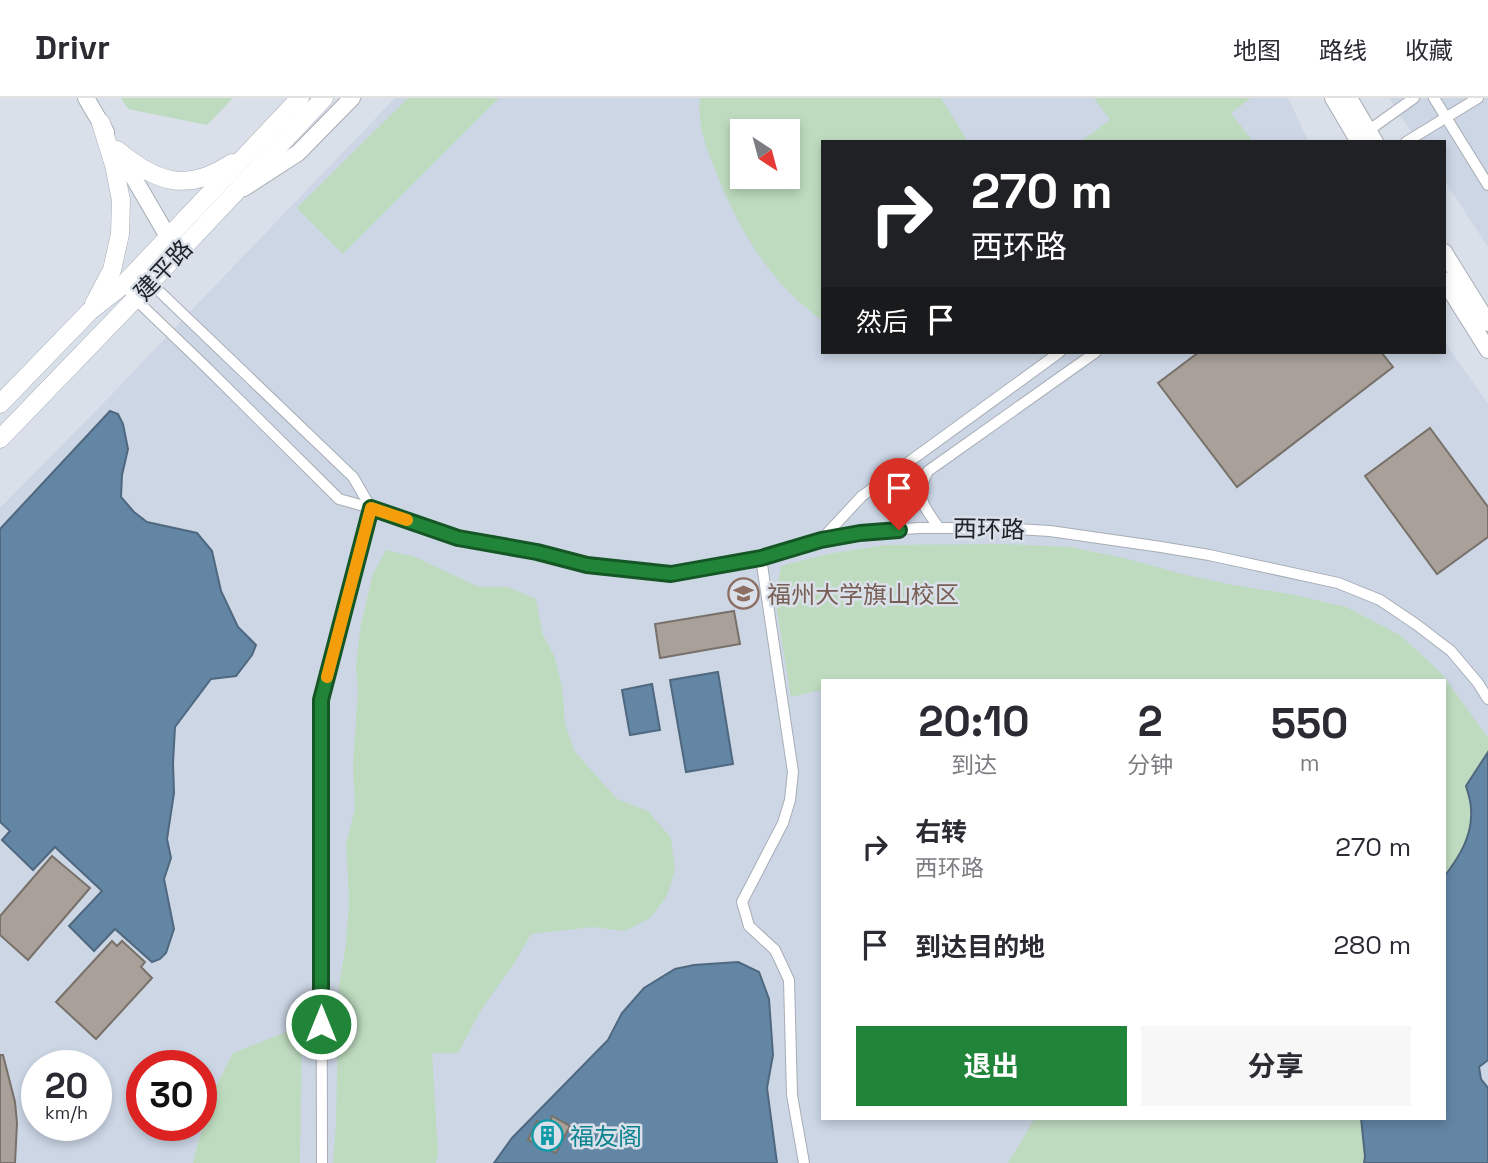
<!DOCTYPE html>
<html lang="zh">
<meta charset="utf-8">
<style>
:root{--surface:#fff;--page:#f7f7f7;--text:#2b2b33;--muted:#7c7c81;--line:#e1e1e2;--accent:#218539}
body{margin:0;font-family:"Space Grotesk","Noto Sans SC",sans-serif;background:var(--page);color:var(--text);height:100vh;display:flex;flex-direction:column;font-size:26px;white-space:nowrap}
*{box-sizing:border-box;margin:0}
p{font-size:23px;color:var(--muted)}
.icon{flex:none;width:38px;height:38px;fill:none;stroke:currentColor;stroke-width:2;stroke-linecap:round;stroke-linejoin:round}
.map{position:relative;flex:1;overflow:hidden}
.sheet{position:absolute;left:821px;top:581px;width:625px;height:441px;display:flex;flex-direction:column;background:var(--surface);border-radius:0px;box-shadow:0 4px 10px #0003}
.sheet>*{flex:none}
.guide{position:absolute;left:821px;top:42px;width:625px;height:214px;border-radius:0px;box-shadow:0 4px 10px #0003;background:#202124;color:#fff;overflow:hidden}
.needle{width:46px;rotate:144deg}
.fabs{position:absolute;left:730px;top:21px;display:grid;gap:14px}
.fabs a{display:grid;place-items:center;width:70px;height:70px;border-radius:0px;background:var(--surface);box-shadow:0 4px 10px #0003;font-size:35px}
.speed{position:absolute;left:21px;top:952px;display:flex;gap:14px;font-size:35px;font-weight:700;text-align:center}
.speed>*{display:grid;place-content:center;width:91px;height:91px;border-radius:50%;background:var(--surface);box-shadow:0 4px 10px #0003;line-height:1}
.speed small{font-size:18px;font-weight:400}
.speed .limit{border:10px solid #d22;background:#fff;color:#111}
.pin{position:absolute;display:grid;place-items:center;width:60px;height:60px;color:#fff;margin:-72px -30px;border-radius:50% 50% 50% 0;rotate:-45deg;box-shadow:0 0 7px #0007}
.pin .icon{rotate:45deg}
.me{position:absolute;width:77px;margin:-38px;rotate:0deg;stroke-linejoin:round;filter:drop-shadow(0 0 5px #0008)}
.turn{display:flex;align-items:center;gap:24px;height:147px;padding:0 35px;font-size:32px}
.turn .icon{width:91px;height:91px;stroke-width:2.5}
.turn b{display:block;font-size:49px;line-height:60px}
.then{display:flex;align-items:center;height:66px;padding:0 35px;background:#0003;gap:14px;font-size:26px}
.eta{display:flex;justify-content:space-evenly;align-items:center;height:119px;text-align:center}
.eta b{font-size:42px;font-weight:700;line-height:49px}
.button{display:flex;gap:14px;margin-top:auto;padding:14px 35px}
.button a{flex:1;height:80px;border-radius:0px;background:var(--accent);color:#fff;font-size:28px;font-weight:700;line-height:80px;text-align:center}
.button a+a{background:var(--page);color:var(--text)}
ul{padding:0;list-style:none}
li{display:flex;align-items:center;gap:21px;height:98px;padding:0 35px}
li div{flex:1}
li b{display:block;font-size:26px}
li em{font-style:normal}
header{display:flex;align-items:center;gap:42px;box-sizing:border-box;height:98px;padding:0 35px;background:var(--surface);border-bottom:2px solid var(--line)}
header strong{font-size:33px}
nav{display:flex;gap:38px;margin-inline-start:auto;font-size:24px}
.map>svg:first-child{display:block}
</style>
<header>
<strong>Drivr</strong>
<nav><a>地图</a><a>路线</a><a>收藏</a></nav>
</header>
<div class="map">
<svg width="1488" height="1065" viewBox="0 0 1488 1065">
<rect width="100%" height="100%" fill="#dae0e9"/>
<g fill="#ccd6e5" fill-rule="evenodd">
<path d="M395,0h893l21,44h-487v210h622v-11l44,63v759h-1488v-655l118,-120 69,-73zM742,33h46v46h-46zM822,583h622v437h-622zM37,968h59v59h-59zM142,968h59v59h-59z"/>
<polygon points="1389,0 1488,0 1488,149 1444,82 1444,44 1418,44"/>
</g>
<g fill="#bedbbf" fill-rule="evenodd">
<polygon points="121,0 233,0 207,27 128,11"/>
<polygon points="408,0 499,0 343,156 297,110"/>
<path d="M700,0h241l24,39 2,5h-145v178c-51,-36 -84,-91 -106,-148 -10,-25 -19,-47 -16,-74zM742,33h46v46h-46z"/>
<polygon points="1094,0 1251,0 1231,15 1253,44 1084,44 1083,42 1110,22"/>
<path d="M1004,446l66,3 58,12 54,15 51,11 57,9 56,13 54,28 42,39 46,64v14l-22,34c10,42 3,57 -22,91v-196h-554l-7,-2 -12,2h-49v9l-31,7 -16,-99 6,-32 47,-12 57,-9z"/>
<polygon points="386,452 415,459 479,489 508,489 536,501 542,535 555,560 562,590 565,626 575,654 617,701 648,713 671,740 675,772 667,798 650,820 625,833 593,829 531,836 515,864 481,912 458,955 432,955 438,1055 436,1065 333,1065 336,1024 339,887 346,846 349,802 346,745 355,711 353,668 358,590 356,567 361,526 373,476"/>
<polygon points="302,928 300,1065 193,1065 210,1000 233,955"/>
<polygon points="1035,1020 1361,1020 1365,1059 1364,1065 1008,1065"/>
</g>
<g fill="#6386a5" stroke="#4f687f" stroke-width="2">
<polygon points="110,313 118,316 123,326 128,351 122,377 121,399 134,414 147,424 197,435 212,453 221,493 238,529 256,547 252,557 236,578 211,581 175,629 173,665 174,695 167,741 171,760 164,781 174,831 166,855 160,861 152,864 115,831 94,853 69,828 102,793 55,749 33,772 2,742 10,733 0,724 0,431"/>
<polygon points="718,574 733,666 686,674 670,582"/>
<polygon points="652,586 660,632 630,637 622,592"/>
<path d="M1488,654v308l-9,7 2,12 7,9v75h-124l1,-6 -4,-39h83v-241c15,-20 29,-41 27,-68 0,-8 -3,-16 -5,-23z"/>
<polygon points="738,864 759,874 769,901 773,957 767,990 777,1065 494,1065 512,1040 608,942 622,915 644,890 675,871 694,867"/>
</g>
<g fill="#a9a199" stroke="#787169" stroke-width="2">
<polygon points="1199,254 1381,254 1393,269 1237,389 1158,285"/>
<polygon points="1430,330 1488,409 1488,439 1437,476 1365,378"/>
<polygon points="734,513 740,546 660,560 655,526"/>
<polygon points="52,758 90,790 28,862 0,837 0,818"/>
<polygon points="112,843 117,848 122,843 145,864 141,869 152,880 96,941 56,904"/>
<polygon points="0,957 3,957 15,1004 17,1025 15,1065 0,1065"/>
<polygon points="552,1018 570,1028 556,1055 528,1042 537,1023 548,1030"/>
</g>
<g fill="none" stroke-linecap="round" stroke-linejoin="round">
<defs>
<g id="street">
<polyline points="1434,0 1488,87"/>
<polyline points="1365,35 1414,0"/>
<polyline points="1406,44 1478,0"/>
<polyline points="137,172 353,379 371,410"/>
<polyline points="131,197 206,269 339,401 371,410 458,440 537,454 587,467 671,476 761,460 821,442 860,434 919,430 997,430 1050,433 1161,449 1209,457 1338,485 1380,502 1417,527 1451,553 1478,585 1488,601"/>
<path d="M939,430c-15,-22 -25,-30 -11,-57l168,-119"/>
<polyline points="821,442 862,398 1060,254"/>
<polyline points="761,460 793,674 790,702 783,725 742,804 749,828 775,852 789,882 792,997 804,1065"/>
<polyline points="322,1065 321,602 371,410"/>
</g>
<g id="secondary">
<polyline points="86,0 106,34"/>
<polyline points="1333,0 1359,44"/>
<polyline points="1349,0 1375,44"/>
<polyline points="118,53 174,149"/>
<polyline points="244,90 298,55 352,0"/>
<polyline points="1444,154 1488,225"/>
<polyline points="1444,182 1488,252"/>
</g>
<g id="primary">
<path d="M117,52c40,33 70,43 115,13"/>
<polyline points="94,206 112,172 120,136 121,102 114,67 101,25"/>
<polyline points="0,306 90,213 122,188 300,0"/>
<polyline points="0,341 135,201 324,0"/>
</g>
</defs>
<use href="#street" stroke="#a7adb6" stroke-width="12"/>
<use href="#secondary" stroke="#a7adb6" stroke-width="18"/>
<use href="#primary" stroke="#a7adb6" stroke-width="19"/>
<use href="#street" stroke="#fff" stroke-width="10"/>
<use href="#secondary" stroke="#fff" stroke-width="16"/>
<use href="#primary" stroke="#fff" stroke-width="18"/>
</g>
<g fill="none" stroke-linecap="round" stroke-linejoin="round">
<defs>
<polyline id="route" points="321,926 321,602 371,410 458,440 537,454 587,467 671,476 761,460 821,442 860,435 899,432"/>
</defs>
<use href="#route" stroke="#155625" stroke-width="18"/>
<use href="#route" stroke="#218539" stroke-width="12"/>
<polyline stroke="#f59e0b" stroke-width="12" points="327,579 371,410 407,422"/>
</g>
<defs>
<symbol id="university-ring" viewBox="-11 -11 22 22"><circle r="9.5" fill="#dae0e9" stroke="#8d6e63" stroke-width="1.5"/><path d="M0-5L7-2L0 1L-7-2ZM-4 1L0 2.5L4 1V4Q0 6-4 4Z" fill="#8d6e63"/></symbol>
<symbol id="building-ring" viewBox="-11 -11 22 22"><circle r="9.5" fill="#dae0e9" stroke="#0f9aa8" stroke-width="1.5"/><path d="M-4-6H4V6H1V3H-1V6H-4ZM-2.5-4.3h1.7v1.8h-1.7ZM.8-4.3h1.7v1.8H.8ZM-2.5-1h1.7V.8h-1.7ZM.8-1h1.7V.8H.8Z" fill="#0f9aa8"/></symbol>
</defs>
<g fill-rule="evenodd">
<use href="#university-ring" x="726" y="478" width="35" height="35"/>
<use href="#building-ring" x="530" y="1020" width="35" height="35"/>
</g>
<g text-anchor="middle" dominant-baseline="central" stroke-width="5" stroke-linejoin="round" paint-order="stroke">
<g font-size="24" fill="#1f2125" stroke="#dae0e9">
<text transform="translate(163 172) rotate(-47)">建平路</text>
<text transform="translate(989 431) rotate(1)">西环路</text>
</g>
<g font-size="24" fill="#785e54" stroke="#dae0e9" text-anchor="start">
<text x="767" y="496">福州大学旗山校区</text>
</g>
<g font-size="24" fill="#0d838f" stroke="#dae0e9" text-anchor="start">
<text x="570" y="1038">福友阁</text>
</g>
</g>
</svg>
<div class="fabs">
<a><svg class="needle" viewBox="-14 -14 28 28"><path d="M0-13l5 13h-10z" fill="#e53935"/><path d="M0 13l5-13h-10z" fill="#7c7c81"/></svg></a>
</div>
<div class="speed"><div>20<small>km/h</small></div><div class="limit">30</div></div>
<div class="pin" style="left:899px;top:432px;background:#d93025"><svg class="icon" aria-label="arrive" viewBox="0 0 24 24"><path d="M6 21V4h12l-3 4 3 4H6"/></svg></div>
<svg class="me" style="left:321px;top:926px" viewBox="-20 -20 40 40"><circle r="17" fill="#218539" stroke="#fff" stroke-width="3"/><path d="M0-11L8 9 0 5-8 9z" fill="#fff"/></svg>
<div class="guide">
<div class="turn"><svg class="icon" aria-label="right" viewBox="0 0 24 24"><path d="M7 20v-9h11M14 6l5 5-5 5"/></svg><div><b>270 m</b>西环路</div></div>
<div class="then">然后<svg class="icon" aria-label="arrive" viewBox="0 0 24 24"><path d="M6 21V4h12l-3 4 3 4H6"/></svg></div>
</div>
<section class="sheet">
<div class="eta">
<div><b>20:10</b><p>到达</p></div>
<div><b>2</b><p>分钟</p></div>
<div><b>550</b><p>m</p></div>
</div>
<ul>
<li><svg class="icon" aria-label="right" viewBox="0 0 24 24"><path d="M7 20v-9h11M14 6l5 5-5 5"/></svg><div><b>右转</b><p>西环路</p></div><em>270 m</em></li>
<li><svg class="icon" aria-label="arrive" viewBox="0 0 24 24"><path d="M6 21V4h12l-3 4 3 4H6"/></svg><div><b>到达目的地</b></div><em>280 m</em></li>
</ul>
<div class="button"><a>退出</a><a>分享</a></div>
</section>
</div>
